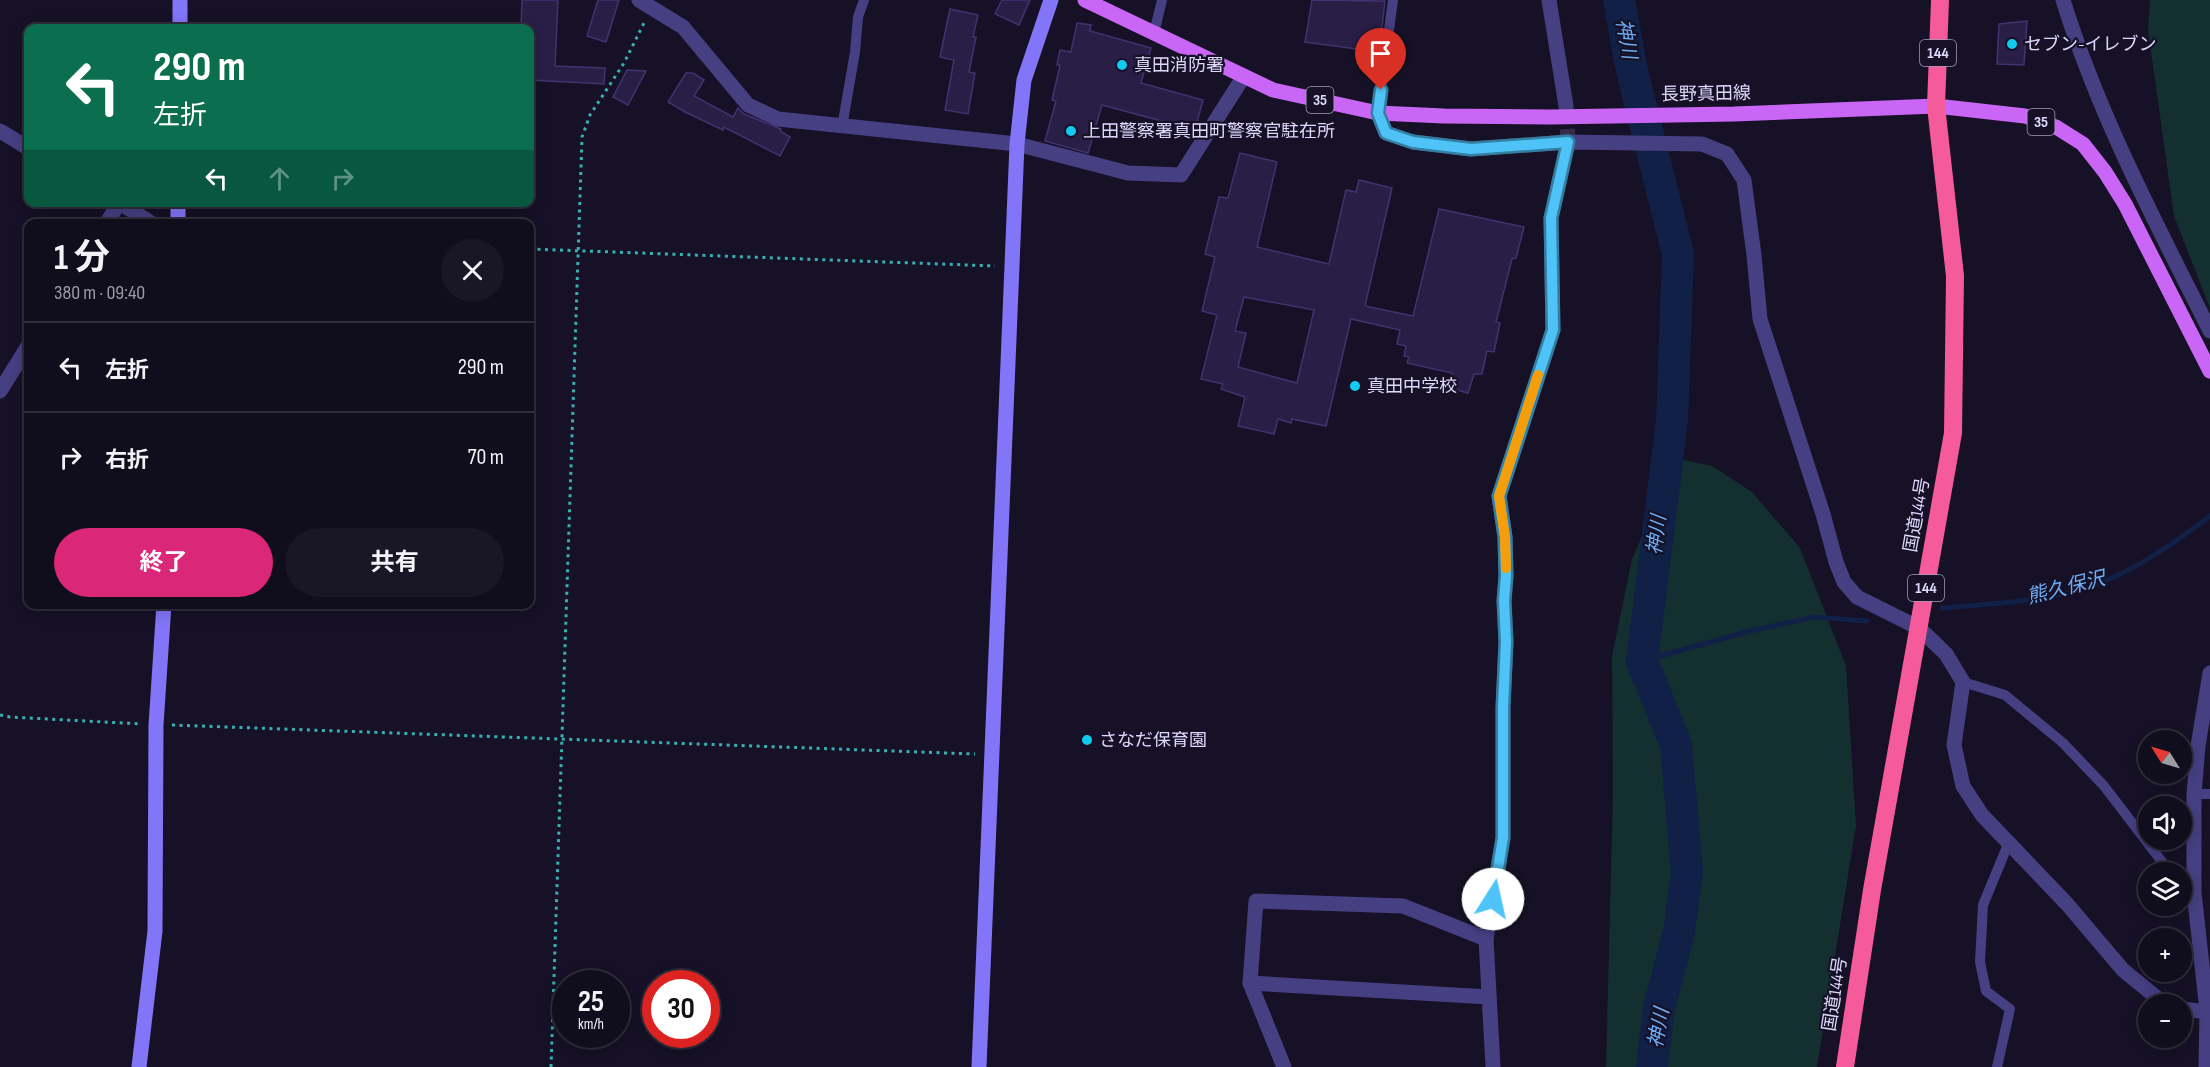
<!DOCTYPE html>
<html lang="ja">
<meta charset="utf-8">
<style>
:root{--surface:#100d1c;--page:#191625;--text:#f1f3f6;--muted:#9c9ca3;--line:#302d3b;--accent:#db2777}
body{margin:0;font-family:"Sofia Sans Condensed","Noto Sans JP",sans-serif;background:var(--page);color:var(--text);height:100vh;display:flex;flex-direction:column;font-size:22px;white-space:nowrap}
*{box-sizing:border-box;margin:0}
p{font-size:20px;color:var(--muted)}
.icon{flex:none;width:33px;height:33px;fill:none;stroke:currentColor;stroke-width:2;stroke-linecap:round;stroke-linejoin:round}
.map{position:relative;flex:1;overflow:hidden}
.details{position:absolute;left:24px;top:219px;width:510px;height:390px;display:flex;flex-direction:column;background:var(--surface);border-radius:12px;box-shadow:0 3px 15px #0003,0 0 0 2px var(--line)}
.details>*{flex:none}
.hud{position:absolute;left:24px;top:24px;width:510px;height:183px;border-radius:12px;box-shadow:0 3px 15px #0003,0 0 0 2px var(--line);background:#0b6e4f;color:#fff;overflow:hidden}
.needle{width:39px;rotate:307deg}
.tools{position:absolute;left:2138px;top:730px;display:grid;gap:12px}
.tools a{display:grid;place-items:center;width:54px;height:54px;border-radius:50%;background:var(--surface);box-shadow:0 3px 15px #0003,0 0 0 2px var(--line);font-size:30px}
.speed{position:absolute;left:552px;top:970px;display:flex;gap:12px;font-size:30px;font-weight:700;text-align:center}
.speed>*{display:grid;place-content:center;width:78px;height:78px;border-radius:50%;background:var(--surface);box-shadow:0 3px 15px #0003,0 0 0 2px var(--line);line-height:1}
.speed small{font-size:15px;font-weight:400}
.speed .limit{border:9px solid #d22;background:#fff;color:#111}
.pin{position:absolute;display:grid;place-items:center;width:51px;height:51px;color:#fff;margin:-62px -26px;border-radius:50% 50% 50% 0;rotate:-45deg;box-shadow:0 0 6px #0007}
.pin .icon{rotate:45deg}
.me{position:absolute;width:66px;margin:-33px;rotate:10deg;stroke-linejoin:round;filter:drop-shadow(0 0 4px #0008)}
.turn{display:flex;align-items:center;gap:21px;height:126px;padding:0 30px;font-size:27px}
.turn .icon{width:78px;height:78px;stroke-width:2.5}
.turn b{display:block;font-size:42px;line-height:51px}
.lanes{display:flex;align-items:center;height:57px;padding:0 30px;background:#0003;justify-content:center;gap:30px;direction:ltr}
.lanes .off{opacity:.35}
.round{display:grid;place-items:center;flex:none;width:63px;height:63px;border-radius:32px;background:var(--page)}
.summary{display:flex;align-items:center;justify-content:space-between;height:102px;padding:0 30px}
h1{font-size:36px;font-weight:700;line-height:45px}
.primary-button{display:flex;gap:12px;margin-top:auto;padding:12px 30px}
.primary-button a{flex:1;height:69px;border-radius:36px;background:var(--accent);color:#fff;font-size:24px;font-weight:700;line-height:69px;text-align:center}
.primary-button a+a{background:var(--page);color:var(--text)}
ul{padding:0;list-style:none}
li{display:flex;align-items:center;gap:18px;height:90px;padding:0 30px;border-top:2px solid var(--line)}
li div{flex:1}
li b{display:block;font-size:22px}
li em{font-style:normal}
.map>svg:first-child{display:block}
</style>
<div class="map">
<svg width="2210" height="1067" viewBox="0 0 2210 1067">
<rect width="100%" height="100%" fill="#161126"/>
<g fill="#142f30">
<polygon points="2150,0 2210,0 2210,308 2174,216 2148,30"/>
<polygon points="1684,460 1712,466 1752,492 1800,548 1846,666 1856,826 1817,1067 1606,1067 1613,793 1612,656 1632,559 1668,477"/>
</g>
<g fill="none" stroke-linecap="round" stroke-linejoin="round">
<g stroke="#102046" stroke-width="5">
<path d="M1942,608c54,-5 112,-6 163,-27 38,-16 72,-40 105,-65"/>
<polyline points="1642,661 1750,631 1815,617 1867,621"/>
</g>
<polyline stroke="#102046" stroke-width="32" points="1619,0 1632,71 1678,254 1672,421 1642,661 1676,745 1687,872 1679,932 1659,1008 1652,1067"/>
</g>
<g fill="#291e46" stroke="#423270" stroke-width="1.5" fill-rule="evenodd">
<polygon points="522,0 558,0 555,66 605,68 604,84 530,80 530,28 521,28"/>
<polygon points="598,0 619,0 606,42 587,36"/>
<polygon points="1002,0 1030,0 1019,25 995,14"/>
<polygon points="1312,0 1385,1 1379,52 1305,42"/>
<polygon points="950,9 978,15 973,37 976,37 969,72 975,73 968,114 945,110 954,60 940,57"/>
<polygon points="2027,21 2024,65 1997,64 1999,24"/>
<polygon points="1077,23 1091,25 1090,31 1151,48 1141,83 1203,100 1195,130 1102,105 1088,153 1045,141 1056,101 1052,100 1060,65 1057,65 1060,50 1071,52"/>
<polygon points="627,70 646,71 628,105 613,97"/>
<polygon points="686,73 693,73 704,80 694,96 733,117 738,108 744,114 781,129 780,131 790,137 780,156 724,127 723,130 685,112 668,102"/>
<path d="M1240,153l37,9 -20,85 72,17 17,-74 10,2 3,-12 33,8 -27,118 48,10 26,-107 85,18 -8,31 -4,1 -16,63 4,1 -6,29 -7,-1 -5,23h-8l-6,19 -19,-5 3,-15 -45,-10 2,-6 -5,-1 2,-10 -9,-2 3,-14 -49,-11 -25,107 -34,-7 -1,4 -13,-4 -4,15 -36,-8 7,-29 -24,-8 2,-5 -22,-5 16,-64 -15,-4 13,-54 -10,-3 14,-57 9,1zM1244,297l70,13 -17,73 -59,-16 8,-34 -11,-2z"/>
</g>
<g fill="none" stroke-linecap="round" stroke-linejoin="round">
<polyline stroke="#342f46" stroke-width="15" stroke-dasharray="15 8" stroke-linecap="butt" points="1566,106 1568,142"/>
<g stroke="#37b0b2" stroke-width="3" stroke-dasharray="3 4.5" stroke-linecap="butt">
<polyline points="530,249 995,266"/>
<polyline points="0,715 10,717 142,724"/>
<polyline points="172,725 975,754"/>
<polyline points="551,1067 582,137 590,115 624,63 645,21"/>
</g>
<g stroke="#463f82" stroke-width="10">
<polyline points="1154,33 1162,0"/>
<polyline points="1378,113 1393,0"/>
<polyline points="842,127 855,52 858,17 864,0"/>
<polyline points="1963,682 2005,695 2063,743 2104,786 2166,867 2172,873"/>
<polyline points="2194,794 2210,794"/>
<polyline points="2181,881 2194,892"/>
<polyline points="1997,1067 2010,1009 1986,991 1980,962 1983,905 2009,842"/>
</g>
<g stroke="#463f82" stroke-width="15">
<polyline points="639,0 683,27 748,105 778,119 1017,144 1128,173 1181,175 1244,76"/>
<polyline points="1549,0 1566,106"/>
<path d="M2063,0c36,116 93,223 147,331"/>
<polyline points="1378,113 1386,133 1413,142 1471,149 1568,142 1702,144 1727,154 1744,180 1754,255 1760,319 1823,514 1836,562 1844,582 1857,597 1919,628 1946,654 1963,682 1954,745 1963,786 1982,815 2067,904 2123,970 2161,1001 2170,1005"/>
<polyline points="0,131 28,148"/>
<polyline points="118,202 153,224"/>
<polyline points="106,224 119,203"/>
<polyline points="0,391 28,346"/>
<polyline points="1250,983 1489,997"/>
<polyline points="2181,1009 2210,1012"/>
<polyline points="1284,1067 1250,983 1256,901 1403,906 1486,939"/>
<polyline points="1493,1067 1486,939 1503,838 1503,707 1506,642 1504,601 1506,576 1505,537 1499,496 1553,330 1551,218 1568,142"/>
<polyline points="2206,1067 2207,1011 2194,892 2194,794 2198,746 2210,673"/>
</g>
<g stroke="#8275f7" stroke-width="15">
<polyline points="180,0 180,28"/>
<polyline points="178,224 178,202"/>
<polyline points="139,1067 155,931 156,725 164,604"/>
<polyline points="979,1067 1017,144 1024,80 1051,0"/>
</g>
<polyline stroke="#ca66f6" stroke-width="15" points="1085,0 1273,90 1378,113 1444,116 1551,117 1734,114 1936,106 2025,116 2056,127 2083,144 2105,172 2125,204 2210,371"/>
<polyline stroke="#f55b9a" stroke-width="18" points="1845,1067 1872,890 1953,433 1955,276 1936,106 1940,0"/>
</g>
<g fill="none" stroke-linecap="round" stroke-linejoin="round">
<defs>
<polyline id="route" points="1381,90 1378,113 1386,133 1413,142 1471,149 1568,142 1551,218 1553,330 1499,496 1505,537 1506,576 1504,601 1506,642 1503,707 1503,838 1493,899"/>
</defs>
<use href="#route" stroke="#337fa1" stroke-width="15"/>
<use href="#route" stroke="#4fc3f7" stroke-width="10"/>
<polyline stroke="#f59e0b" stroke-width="10" points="1506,568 1505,537 1499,496 1538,375"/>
</g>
<g fill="#10caf1" stroke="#161126" stroke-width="2">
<circle cx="2012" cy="44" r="6"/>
<circle cx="1122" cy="65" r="6"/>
<circle cx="1071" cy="131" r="6"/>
<circle cx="1355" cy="386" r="6"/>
<circle cx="1087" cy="740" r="6"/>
</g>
<g text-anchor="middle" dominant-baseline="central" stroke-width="4.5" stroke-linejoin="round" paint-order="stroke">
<g fill="#161126" stroke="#a39cbc" stroke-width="1.5">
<rect x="1920" y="40" width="36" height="26" rx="4.5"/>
<rect x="1306.5" y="87" width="27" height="26" rx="4.5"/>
<rect x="2027.5" y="109" width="27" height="26" rx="4.5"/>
<rect x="1908" y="575" width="36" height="26" rx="4.5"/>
</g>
<g font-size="16" font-weight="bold" fill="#dfd8fd">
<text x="1938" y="53">144</text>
<text x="1320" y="100">35</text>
<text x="2041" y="122">35</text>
<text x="1926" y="588">144</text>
</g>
<g font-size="18" fill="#dfd8fd" stroke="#161126" text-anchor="start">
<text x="2024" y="44">セブン-イレブン</text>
<text x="1134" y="65">真田消防署</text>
<text x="1083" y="131">上田警察署真田町警察官駐在所</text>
<text x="1367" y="386">真田中学校</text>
<text x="1099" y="740">さなだ保育園</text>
</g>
<g font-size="18" fill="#dfd8fd" stroke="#161126">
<text transform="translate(1706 94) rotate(-1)">長野真田線</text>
<text transform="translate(1917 515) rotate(-80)">国道144号</text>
<text transform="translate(1835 994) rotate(-81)">国道144号</text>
</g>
<g font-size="20" font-style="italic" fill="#6dadf6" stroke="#161126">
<text transform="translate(1626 39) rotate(80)">神川</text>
<text transform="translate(1657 535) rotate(-83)">神川</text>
<text transform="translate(2066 588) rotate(-14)">熊久保沢</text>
<text transform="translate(1659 1028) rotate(-80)">神川</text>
</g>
</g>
</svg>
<div class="tools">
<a><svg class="needle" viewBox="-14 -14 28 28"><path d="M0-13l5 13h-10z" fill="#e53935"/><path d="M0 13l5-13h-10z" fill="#9c9ca3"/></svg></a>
<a><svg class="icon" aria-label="sound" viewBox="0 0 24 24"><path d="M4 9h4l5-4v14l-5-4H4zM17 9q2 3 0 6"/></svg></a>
<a><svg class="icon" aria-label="layers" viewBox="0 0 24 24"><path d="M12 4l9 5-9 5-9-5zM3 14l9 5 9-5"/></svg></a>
<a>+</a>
<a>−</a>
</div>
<div class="speed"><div>25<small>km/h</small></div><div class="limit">30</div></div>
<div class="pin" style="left:1381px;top:90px;background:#d93025"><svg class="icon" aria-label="arrive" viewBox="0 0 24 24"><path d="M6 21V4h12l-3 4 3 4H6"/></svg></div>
<svg class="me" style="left:1493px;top:899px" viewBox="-20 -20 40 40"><circle r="19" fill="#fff"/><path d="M0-13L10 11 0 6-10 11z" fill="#4fc3f7"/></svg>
<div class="hud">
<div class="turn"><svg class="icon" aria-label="left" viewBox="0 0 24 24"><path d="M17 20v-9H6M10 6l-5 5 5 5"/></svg><div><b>290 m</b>左折</div></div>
<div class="lanes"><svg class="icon" aria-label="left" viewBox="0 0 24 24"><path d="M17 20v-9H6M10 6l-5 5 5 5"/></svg><svg class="icon off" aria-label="ahead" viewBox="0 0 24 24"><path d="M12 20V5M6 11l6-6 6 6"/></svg><svg class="icon off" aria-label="right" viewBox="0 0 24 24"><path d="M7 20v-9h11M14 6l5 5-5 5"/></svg></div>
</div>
<section class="details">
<div class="summary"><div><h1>1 分</h1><p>380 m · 09:40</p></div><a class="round"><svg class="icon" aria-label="close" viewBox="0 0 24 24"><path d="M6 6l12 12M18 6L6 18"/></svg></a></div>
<ul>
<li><svg class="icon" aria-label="left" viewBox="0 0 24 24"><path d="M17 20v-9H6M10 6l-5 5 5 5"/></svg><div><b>左折</b></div><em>290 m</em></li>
<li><svg class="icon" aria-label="right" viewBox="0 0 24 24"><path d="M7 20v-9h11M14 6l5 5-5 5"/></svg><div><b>右折</b></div><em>70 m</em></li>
</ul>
<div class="primary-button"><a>終了</a><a>共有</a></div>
</section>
</div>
